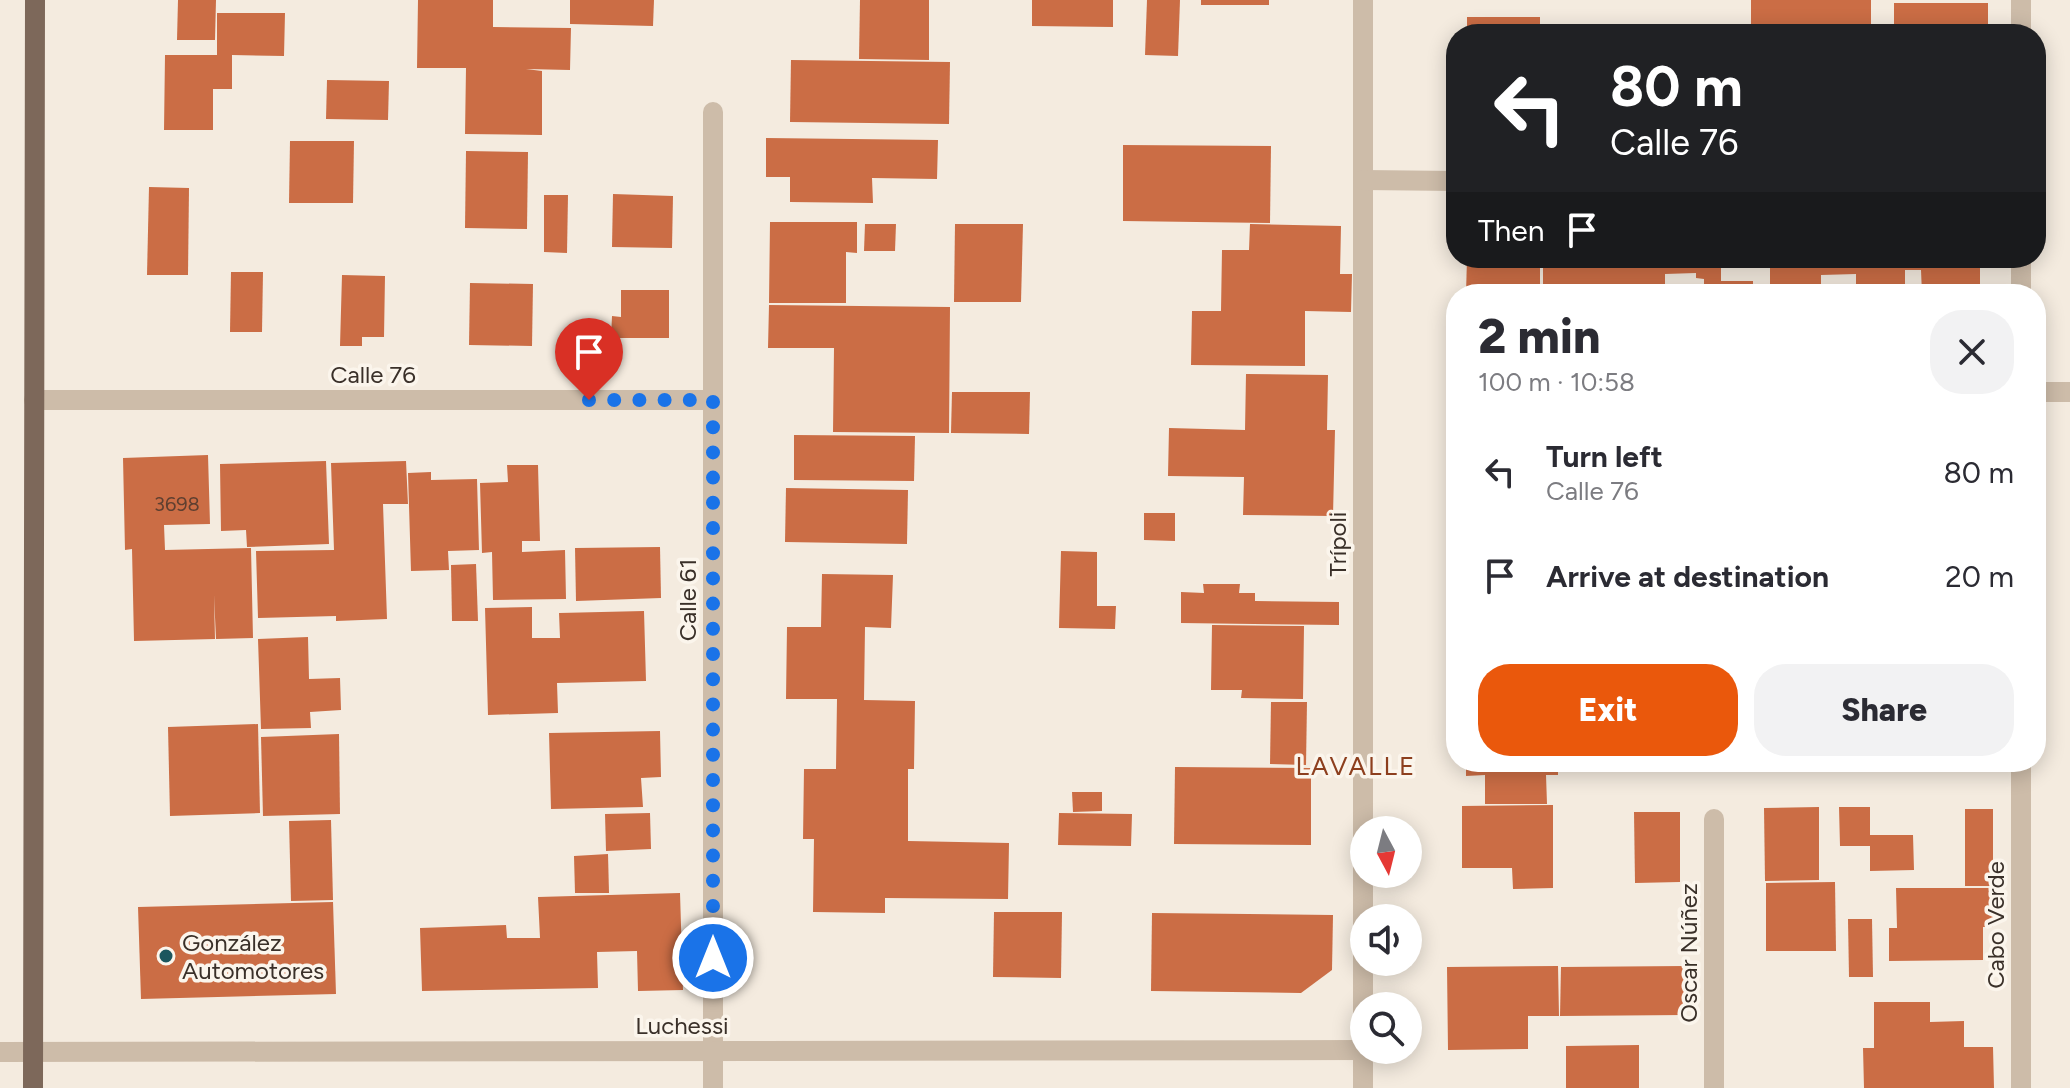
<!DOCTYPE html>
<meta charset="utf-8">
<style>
:root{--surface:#fff;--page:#f2f2f3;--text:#2b2b33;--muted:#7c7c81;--accent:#ea580c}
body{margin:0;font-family:Figtree,sans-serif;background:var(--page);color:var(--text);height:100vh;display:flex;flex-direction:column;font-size:30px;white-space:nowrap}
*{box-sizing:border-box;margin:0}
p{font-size:26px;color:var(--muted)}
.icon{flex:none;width:44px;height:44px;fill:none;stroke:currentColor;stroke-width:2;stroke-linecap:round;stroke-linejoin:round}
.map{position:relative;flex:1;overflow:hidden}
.side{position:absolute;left:1446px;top:284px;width:600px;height:488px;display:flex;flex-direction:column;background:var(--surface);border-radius:32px;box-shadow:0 4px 20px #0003}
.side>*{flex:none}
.guide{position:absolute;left:1446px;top:24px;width:600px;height:244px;border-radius:32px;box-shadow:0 4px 20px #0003;background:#202124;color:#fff;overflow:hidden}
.needle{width:52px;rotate:173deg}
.buttons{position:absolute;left:1350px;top:816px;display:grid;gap:16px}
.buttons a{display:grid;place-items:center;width:72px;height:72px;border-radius:50%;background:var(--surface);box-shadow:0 4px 20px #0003;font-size:40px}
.pin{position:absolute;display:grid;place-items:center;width:68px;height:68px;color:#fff;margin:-82px -34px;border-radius:50% 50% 50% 0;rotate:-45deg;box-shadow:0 0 8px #0007}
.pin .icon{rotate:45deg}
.me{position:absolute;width:88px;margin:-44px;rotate:0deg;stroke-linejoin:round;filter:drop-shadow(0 0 6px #0008)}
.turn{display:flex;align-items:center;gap:28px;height:168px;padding:0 32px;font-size:36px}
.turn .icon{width:104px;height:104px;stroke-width:2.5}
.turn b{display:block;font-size:56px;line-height:68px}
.then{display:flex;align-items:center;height:76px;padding:0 32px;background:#0003;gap:16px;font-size:30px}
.round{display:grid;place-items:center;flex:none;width:84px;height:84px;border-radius:32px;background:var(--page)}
.summary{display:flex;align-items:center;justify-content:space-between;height:136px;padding:0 32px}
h1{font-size:48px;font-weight:800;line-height:60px}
.action{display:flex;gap:16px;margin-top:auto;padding:16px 32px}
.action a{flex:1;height:92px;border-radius:32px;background:var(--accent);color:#fff;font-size:32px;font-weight:800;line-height:92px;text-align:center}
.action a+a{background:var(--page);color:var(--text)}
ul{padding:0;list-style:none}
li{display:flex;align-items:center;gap:24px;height:104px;padding:0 32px}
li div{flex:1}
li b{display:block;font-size:30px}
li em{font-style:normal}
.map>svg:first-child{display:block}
</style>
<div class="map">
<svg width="2070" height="1088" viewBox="0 0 2070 1088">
<rect width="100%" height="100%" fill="#f4ebdf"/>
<g fill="#cb6d45">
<polygon points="178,0 216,0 215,40 177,40"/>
<polygon points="418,0 493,0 493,27 571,28 570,70 526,69 542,71 542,135 465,134 466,68 417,68"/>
<polygon points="570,0 654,0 653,26 570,24"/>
<polygon points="860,0 929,0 929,60 859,59"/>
<polygon points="1032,0 1113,0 1113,27 1032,26"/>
<polygon points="1147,0 1180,0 1178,56 1145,55"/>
<rect x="1201" y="0" width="68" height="5"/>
<rect x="1751" y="0" width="120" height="34"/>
<rect x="1894" y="3" width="94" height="31"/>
<polygon points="217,13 285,13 284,56 232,55 232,89 213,89 213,130 164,130 165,55 217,55"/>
<rect x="1467" y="17" width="73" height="17"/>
<polygon points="791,60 950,62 949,124 790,122"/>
<polygon points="327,80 389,81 388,120 326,119"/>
<polygon points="766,138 938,140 937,179 872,178 873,203 790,202 790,177 766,177"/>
<polygon points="290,141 354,141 353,203 289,203"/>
<polygon points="1123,145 1271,146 1270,223 1123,221"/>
<polygon points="466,151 528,152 527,229 465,228"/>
<polygon points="149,187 189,188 188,275 147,275"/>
<polygon points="613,194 673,196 672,248 612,247"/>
<polygon points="544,195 568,195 567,253 544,252"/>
<polygon points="770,222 857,222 857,253 846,252 846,303 769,303"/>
<polygon points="865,224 896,224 895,251 864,251"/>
<polygon points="955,224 1023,224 1021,302 954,302"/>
<polygon points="1250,224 1341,226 1340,274 1352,274 1351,312 1305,311 1305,366 1191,365 1192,311 1221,311 1222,250 1249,250"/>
<polygon points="1467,258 1540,258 1540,294 1466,294"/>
<polygon points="1543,258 1768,258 1768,261 1721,262 1721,281 1753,281 1753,294 1704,294 1704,279 1696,278 1696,273 1665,274 1665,285 1623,285 1623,289 1543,290"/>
<polygon points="1770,258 1980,258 1980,291 1966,291 1966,294 1922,294 1921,270 1905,270 1905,293 1856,293 1856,274 1821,275 1821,292 1770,292"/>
<polygon points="231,272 263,272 262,332 230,332"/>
<polygon points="342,275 385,276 384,337 362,337 362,346 340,346"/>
<polygon points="470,283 533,284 532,346 469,345"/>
<polygon points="621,290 669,290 669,338 611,338 612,316 621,317"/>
<polygon points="769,305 950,307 949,433 833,432 834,348 768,348"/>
<polygon points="1246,374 1328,375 1327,430 1335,430 1333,516 1243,515 1244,477 1168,476 1169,428 1245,430"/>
<polygon points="952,392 1030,392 1029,434 951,433"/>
<polygon points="794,435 915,436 914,481 794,480"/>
<polygon points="208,455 210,524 164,525 165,550 251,548 253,638 216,639 214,595 215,639 134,641 132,549 125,550 123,458"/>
<polygon points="326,461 329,544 247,547 246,530 221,531 220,464"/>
<polygon points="406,461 408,504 383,504 387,619 336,621 336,616 258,618 256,551 334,550 331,463"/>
<polygon points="507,465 538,465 540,541 522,541 522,552 565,550 566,599 493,600 492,552 482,553 480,483 508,482"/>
<polygon points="431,472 431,480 477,479 479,550 448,551 449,570 411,571 408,473"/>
<polygon points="786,488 908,490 907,544 785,542"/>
<polygon points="1144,513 1175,513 1175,541 1144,540"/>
<polygon points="660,547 661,598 576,601 575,548"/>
<polygon points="1061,551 1097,552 1097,606 1116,606 1115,629 1059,628"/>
<polygon points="476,564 478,621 452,621 451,565"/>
<polygon points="822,574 893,575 891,628 865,627 864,700 915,701 914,769 908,769 908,841 1009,843 1008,899 885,898 885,913 813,912 814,839 803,839 804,769 836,769 837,699 786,699 787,627 821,627"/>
<polygon points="1203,584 1240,584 1239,593 1255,593 1255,601 1339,602 1339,625 1181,623 1181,592 1204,593"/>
<polygon points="532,607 532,638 560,638 559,613 644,611 646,681 557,683 558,713 488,715 485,608"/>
<polygon points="1212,625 1304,626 1303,699 1241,698 1242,690 1211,690"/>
<polygon points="308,637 309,679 340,678 341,710 310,712 311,728 261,729 258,639"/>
<polygon points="1271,702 1307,702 1306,765 1270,764"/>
<polygon points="258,724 260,813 170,816 168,727"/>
<polygon points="660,731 661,777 641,778 643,807 551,809 549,733"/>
<polygon points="339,734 340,814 263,816 261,737"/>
<polygon points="1466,762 1558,762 1558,775 1546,775 1547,804 1485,804 1485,775 1466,776"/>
<polygon points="1175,767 1311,768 1311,845 1174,844"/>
<polygon points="1072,792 1102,792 1102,811 1073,812"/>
<polygon points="1553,805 1553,888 1513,889 1512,868 1462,868 1462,806"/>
<polygon points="1819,807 1819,880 1765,881 1764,808"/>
<polygon points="1839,807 1870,807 1870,835 1913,835 1914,870 1870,871 1870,846 1840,846"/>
<rect x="1965" y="809" width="28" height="77"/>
<polygon points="1634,812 1680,812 1680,882 1635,883"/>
<polygon points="650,813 651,849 606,851 605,814"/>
<polygon points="1059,813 1132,814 1131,846 1058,845"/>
<polygon points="331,820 333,900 291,901 289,821"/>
<polygon points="608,854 609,893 575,893 574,856"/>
<polygon points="1835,882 1836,951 1766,951 1766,883"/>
<polygon points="1896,888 1993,888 1993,927 1983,927 1983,960 1889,961 1889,928 1897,928"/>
<polygon points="680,893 683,990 638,991 637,951 597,952 598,988 422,991 420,928 506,925 507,938 540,938 538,897"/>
<polygon points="333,902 336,994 141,999 138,907"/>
<polygon points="994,912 1062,912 1061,978 993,977"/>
<polygon points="1152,913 1333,915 1332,970 1301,993 1151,991"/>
<polygon points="1848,919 1872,919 1873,977 1849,977"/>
<polygon points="1558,966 1559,1016 1528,1016 1528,1049 1448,1050 1447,967"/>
<polygon points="1685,966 1685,1015 1560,1016 1561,967"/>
<polygon points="1874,1002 1930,1002 1930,1022 1964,1021 1964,1047 1993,1047 1994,1088 1864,1088 1863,1048 1874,1048"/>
<polygon points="1639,1045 1639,1088 1566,1088 1566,1046"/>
</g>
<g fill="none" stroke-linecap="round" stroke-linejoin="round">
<g stroke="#cdbca9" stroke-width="20">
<polyline points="1363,0 1363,1088"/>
<polyline points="2021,0 2021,34"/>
<polyline points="713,112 713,1088"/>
<polyline points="1363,180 1456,181"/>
<polyline points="2021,258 2021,294"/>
<polyline points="2036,392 2070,392"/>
<polyline points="34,400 713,400"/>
<polyline points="0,1052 1363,1050"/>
<polyline points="1714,1088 1714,819"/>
<polyline points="2021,1088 2021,762"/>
</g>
<polyline stroke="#7d685a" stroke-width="20" points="33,1088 35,0"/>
</g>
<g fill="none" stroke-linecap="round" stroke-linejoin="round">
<polyline stroke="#1a73e8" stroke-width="14" stroke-dasharray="0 25.2" points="589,400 713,400 713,958"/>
</g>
<circle fill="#1c565e" stroke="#fbf5ec" stroke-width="3" cx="166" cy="956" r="8"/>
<g text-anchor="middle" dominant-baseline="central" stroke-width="7" stroke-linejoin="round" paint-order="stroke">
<g font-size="20" fill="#5e3f30">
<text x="177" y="504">3698</text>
</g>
<g font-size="24" fill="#3a3029" stroke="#fbf5ec">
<text x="373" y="374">Calle 76</text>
<text transform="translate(1337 544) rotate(-90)">Trípoli</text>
<text transform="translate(687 600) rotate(-90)">Calle 61</text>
<text transform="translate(1995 925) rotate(-90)">Cabo Verde</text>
<text transform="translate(1688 953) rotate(-90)">Oscar Núñez</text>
<text x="682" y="1025">Luchessi</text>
</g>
<g font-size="24" fill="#3a3029" stroke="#fbf5ec" text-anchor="start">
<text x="182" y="942">González<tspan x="182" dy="28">Automotores</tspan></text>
</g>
<g font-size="26" letter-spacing="2" fill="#8d3f1e" stroke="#fbf5ec">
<text x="1356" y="766">LAVALLE</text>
</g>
</g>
</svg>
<div class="buttons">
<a><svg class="needle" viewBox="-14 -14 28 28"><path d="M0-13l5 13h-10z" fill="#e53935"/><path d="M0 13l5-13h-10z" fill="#7c7c81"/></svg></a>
<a><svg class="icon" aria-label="sound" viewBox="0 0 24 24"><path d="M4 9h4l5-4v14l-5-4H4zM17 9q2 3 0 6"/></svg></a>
<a><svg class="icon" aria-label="search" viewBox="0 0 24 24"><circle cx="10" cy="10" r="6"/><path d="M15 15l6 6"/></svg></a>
</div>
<div class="pin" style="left:589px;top:400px;background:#d93025"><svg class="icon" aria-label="arrive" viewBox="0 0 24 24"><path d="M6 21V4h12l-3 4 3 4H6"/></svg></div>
<svg class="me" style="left:713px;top:958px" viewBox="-20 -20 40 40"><circle r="17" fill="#1a73e8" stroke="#fff" stroke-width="3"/><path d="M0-11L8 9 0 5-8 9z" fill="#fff"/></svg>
<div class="guide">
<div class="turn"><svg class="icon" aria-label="left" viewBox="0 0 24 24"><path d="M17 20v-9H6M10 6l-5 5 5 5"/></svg><div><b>80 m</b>Calle 76</div></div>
<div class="then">Then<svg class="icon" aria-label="arrive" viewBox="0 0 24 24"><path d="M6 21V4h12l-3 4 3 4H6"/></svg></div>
</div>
<section class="side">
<div class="summary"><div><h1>2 min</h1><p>100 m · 10:58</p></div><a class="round"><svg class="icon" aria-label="close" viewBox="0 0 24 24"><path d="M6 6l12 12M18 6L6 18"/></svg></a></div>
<ul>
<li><svg class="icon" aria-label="left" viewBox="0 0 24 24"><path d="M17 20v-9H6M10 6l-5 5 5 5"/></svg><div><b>Turn left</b><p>Calle 76</p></div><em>80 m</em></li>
<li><svg class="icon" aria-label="arrive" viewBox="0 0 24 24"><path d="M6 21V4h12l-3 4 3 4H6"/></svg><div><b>Arrive at destination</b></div><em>20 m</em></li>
</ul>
<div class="action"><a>Exit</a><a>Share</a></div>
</section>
</div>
